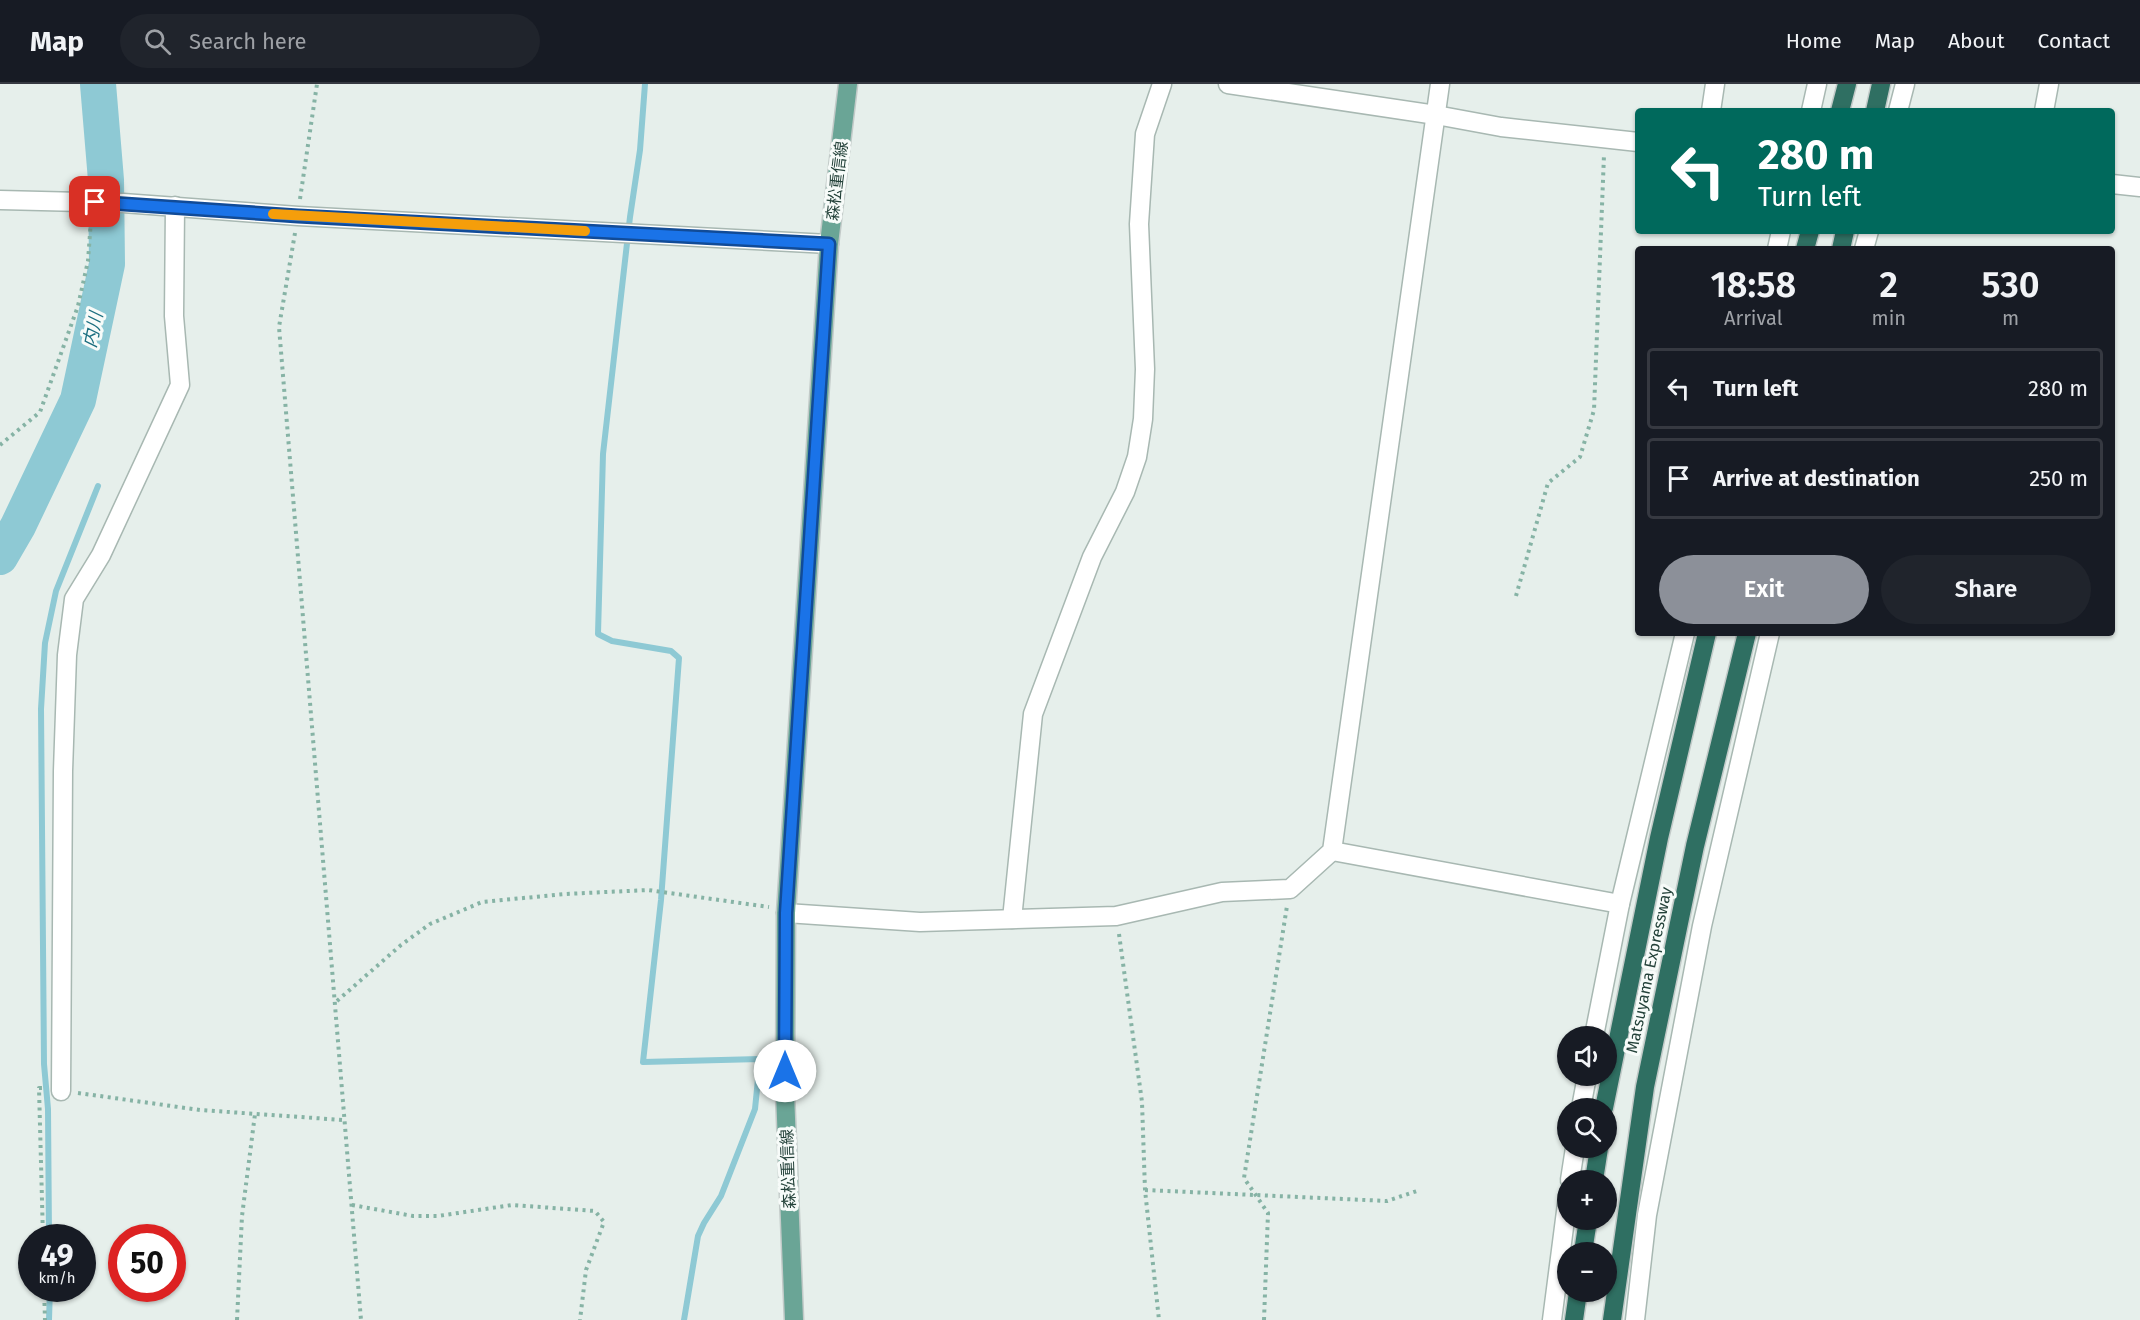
<!DOCTYPE html>
<meta charset="utf-8">
<style>
:root{--surface:#171b24;--page:#20242c;--text:#f1f3f6;--muted:#9ea1a6;--line:#363941;--accent:#8c9099}
body{margin:0;font-family:"Fira Sans","Noto Sans JP",sans-serif;background:var(--page);color:var(--text);height:100vh;display:flex;flex-direction:column;font-size:22px;white-space:nowrap}
*{box-sizing:border-box;margin:0}
p{font-size:20px;color:var(--muted)}
.icon{flex:none;width:33px;height:33px;fill:none;stroke:currentColor;stroke-width:2;stroke-linecap:round;stroke-linejoin:round}
.map{position:relative;flex:1;overflow:hidden}
.details{position:absolute;left:1635px;top:162px;width:480px;height:390px;display:flex;flex-direction:column;background:var(--surface);border-radius:6px;box-shadow:0 2px 4px #0004}
.details>*{flex:none}
.top-card{position:absolute;left:1635px;top:24px;width:480px;height:126px;border-radius:6px;box-shadow:0 2px 4px #0004;background:#00695c;color:#fff;overflow:hidden}
.tools{position:absolute;left:1557px;top:942px;display:grid;gap:12px}
.tools a{display:grid;place-items:center;width:60px;height:60px;border-radius:50%;background:var(--surface);box-shadow:0 2px 4px #0004;font-size:30px}
.speed{position:absolute;left:18px;top:1140px;display:flex;gap:12px;font-size:30px;font-weight:700;text-align:center}
.speed>*{display:grid;place-content:center;width:78px;height:78px;border-radius:50%;background:var(--surface);box-shadow:0 2px 4px #0004;line-height:1}
.speed small{font-size:15px;font-weight:400}
.speed .limit{border:9px solid #d22;background:#fff;color:#111}
.pin{position:absolute;display:grid;place-items:center;width:51px;height:51px;color:#fff;margin:-26px;border-radius:12px;box-shadow:0 3px 9px #0006}
.me{position:absolute;width:66px;margin:-33px;rotate:0deg;stroke-linejoin:round;filter:drop-shadow(0 0 4px #0008)}
.turn{display:flex;align-items:center;gap:21px;height:126px;padding:0 24px;font-size:27px}
.turn .icon{width:78px;height:78px;stroke-width:2.5}
.turn b{display:block;font-size:42px;line-height:51px}
.eta{display:flex;justify-content:space-evenly;align-items:center;height:102px;text-align:center}
.eta b{font-size:36px;font-weight:600;line-height:42px}
.button{display:flex;gap:12px;margin-top:auto;padding:12px 24px}
.button a{flex:1;height:69px;border-radius:36px;background:var(--accent);color:#fff;font-size:24px;font-weight:600;line-height:69px;text-align:center}
.button a+a{background:var(--page);color:var(--text)}
ul{padding:0;list-style:none}
li{display:flex;align-items:center;gap:18px;height:81px;margin:0 12px 9px;padding:0 12px;border:3px solid var(--line);border-radius:6px}
li div{flex:1}
li b{display:block;font-size:22px}
li em{font-style:normal}
header{display:flex;align-items:center;gap:36px;box-sizing:border-box;height:84px;padding:0 30px;background:var(--surface);border-bottom:2px solid var(--line)}
header strong{font-size:28px}
nav{display:flex;gap:33px;margin-inline-start:auto;font-size:21px}
.search{width:420px;height:54px;background:var(--page);display:flex;align-items:center;gap:15px;box-sizing:border-box;padding:0 21px;border-radius:33px;color:var(--muted);font-size:22px}
.map>svg:first-child{display:block}
</style>
<header>
<strong>Map</strong>
<div class="search"><svg class="icon" aria-label="search" viewBox="0 0 24 24"><circle cx="10" cy="10" r="6"/><path d="M15 15l6 6"/></svg>Search here</div>
<nav><a>Home</a><a>Map</a><a>About</a><a>Contact</a></nav>
</header>
<div class="map">
<svg width="2140" height="1236" viewBox="0 0 2140 1236">
<rect width="100%" height="100%" fill="#e6efeb"/>
<g fill="none" stroke-linecap="round" stroke-linejoin="round">
<g stroke="#8ec9d4" stroke-width="6">
<polyline points="645,0 640,66 630,133 603,370 598,550 612,557 671,567 679,574 661,816 643,978 760,975 755,1025 721,1112 704,1139 698,1152 684,1236"/>
<polyline points="49,1154 48,1025 44,980 41,625 45,559 56,507 98,402"/>
<polyline points="49,1236 50,1204"/>
</g>
<polyline stroke="#8ec9d4" stroke-width="36" points="0,473 18,442 78,316 107,180 106,96 98,0"/>
<defs>
<g id="minor">
<polyline points="1228,0 1436,31 1501,43 1638,58"/>
<polyline points="1711,27 1715,0"/>
<polyline points="1811,27 1817,0"/>
<polyline points="1898,27 1905,0"/>
<polyline points="2044,27 2049,0"/>
<polyline points="2112,100 2140,103"/>
<polyline points="0,116 123,119 298,132 829,160"/>
<polyline points="1777,165 1781,147"/>
<polyline points="1864,165 1869,147"/>
<polyline points="1332,767 1620,820"/>
<polyline points="786,829 920,838 1116,832 1222,808 1290,805 1332,767 1440,0"/>
<polyline points="1012,835 1033,630 1092,473 1125,408 1137,373 1143,335 1145,285 1139,140 1145,50 1162,0"/>
<polyline points="1594,952 1620,820 1685,549"/>
<polyline points="61,1007 63,687 67,571 74,515 101,471 180,301 174,232 175,122"/>
<polyline points="1581,1024 1587,992"/>
<polyline points="1570,1096 1575,1064"/>
<polyline points="1552,1236 1568,1112"/>
<polyline points="1635,1236 1647,1131 1702,842 1770,549"/>
</g>
<polyline id="major" points="794,1236 785,1009 786,829 829,160 848,0"/>
<g id="highway">
<polyline points="1840,27 1847,0"/>
<polyline points="1875,27 1881,0"/>
<polyline points="1805,165 1810,147"/>
<polyline points="1841,165 1845,147"/>
<polyline points="1604,1024 1659,754 1707,549"/>
<polyline points="1594,1096 1599,1064"/>
<polyline points="1583,1168 1588,1136"/>
<polyline points="1574,1236 1578,1208"/>
<polyline points="1612,1236 1645,1003 1695,762 1747,549"/>
</g>
</defs>
<use href="#minor" stroke="#a8b8b2" stroke-width="21"/>
<use href="#major" stroke="#c2cac8" stroke-width="21"/>
<use href="#highway" stroke="#c2cac8" stroke-width="21"/>
<g stroke="#86b3a5" stroke-width="4" stroke-dasharray="3 4.5" stroke-linecap="butt">
<polyline points="300,115 317,0"/>
<polyline points="295,149 279,243 361,1236"/>
<polyline points="0,361 40,328 78,222 88,177 91,136"/>
<polyline points="1516,512 1548,399 1580,373 1594,326 1604,71"/>
<polyline points="1119,850 1142,1018 1145,1106 1159,1236"/>
<polyline points="337,917 401,861 430,840 482,818 565,810 648,806 769,823"/>
<polyline points="78,1009 200,1026 343,1036"/>
<polyline points="1145,1106 1387,1117 1420,1106"/>
<polyline points="352,1121 413,1132 438,1132 512,1121 595,1127 604,1138 586,1186 580,1236"/>
<polyline points="43,1154 39,1004 44,1004"/>
<polyline points="44,1204 45,1236"/>
<polyline points="237,1236 242,1132 255,1030"/>
<polyline points="1264,1236 1268,1129 1244,1094 1287,822"/>
</g>
<use href="#minor" stroke="#fff" stroke-width="18"/>
<use href="#major" stroke="#6aa596" stroke-width="18"/>
<use href="#highway" stroke="#2f6f62" stroke-width="18"/>
</g>
<g fill="none" stroke-linecap="round" stroke-linejoin="round">
<defs>
<polyline id="route" points="95,118 298,132 829,160 786,829 785,987"/>
</defs>
<use href="#route" stroke="#114b97" stroke-width="15"/>
<use href="#route" stroke="#1a73e8" stroke-width="10"/>
<polyline stroke="#f59e0b" stroke-width="10" points="273,130 585,147"/>
</g>
<g text-anchor="middle" dominant-baseline="central" stroke-width="6" stroke-linejoin="round" paint-order="stroke">
<g font-size="16" fill="#24423a" stroke="#f7fbf9">
<text transform="translate(837 97) rotate(-83)">森松重信線</text>
<text transform="translate(1649 886) rotate(-78)">Matsuyama Expressway</text>
<text transform="translate(788 1085) rotate(-92)">森松重信線</text>
</g>
<g font-size="18" font-style="italic" fill="#1c6f80" stroke="#f7fbf9">
<text transform="translate(93 246) rotate(-78)">内川</text>
</g>
</g>
</svg>
<div class="tools">
<a><svg class="icon" aria-label="sound" viewBox="0 0 24 24"><path d="M4 9h4l5-4v14l-5-4H4zM17 9q2 3 0 6"/></svg></a>
<a><svg class="icon" aria-label="search" viewBox="0 0 24 24"><circle cx="10" cy="10" r="6"/><path d="M15 15l6 6"/></svg></a>
<a>+</a>
<a>−</a>
</div>
<div class="speed"><div>49<small>km/h</small></div><div class="limit">50</div></div>
<div class="pin" style="left:95px;top:118px;background:#d93025"><svg class="icon" aria-label="arrive" viewBox="0 0 24 24"><path d="M6 21V4h12l-3 4 3 4H6"/></svg></div>
<svg class="me" style="left:785px;top:987px" viewBox="-20 -20 40 40"><circle r="19" fill="#fff"/><path d="M0-13L10 11 0 6-10 11z" fill="#1a73e8"/></svg>
<div class="top-card">
<div class="turn"><svg class="icon" aria-label="left" viewBox="0 0 24 24"><path d="M17 20v-9H6M10 6l-5 5 5 5"/></svg><div><b>280 m</b>Turn left</div></div>
</div>
<section class="details">
<div class="eta">
<div><b>18:58</b><p>Arrival</p></div>
<div><b>2</b><p>min</p></div>
<div><b>530</b><p>m</p></div>
</div>
<ul>
<li><svg class="icon" aria-label="left" viewBox="0 0 24 24"><path d="M17 20v-9H6M10 6l-5 5 5 5"/></svg><div><b>Turn left</b></div><em>280 m</em></li>
<li><svg class="icon" aria-label="arrive" viewBox="0 0 24 24"><path d="M6 21V4h12l-3 4 3 4H6"/></svg><div><b>Arrive at destination</b></div><em>250 m</em></li>
</ul>
<div class="button"><a>Exit</a><a>Share</a></div>
</section>
</div>
